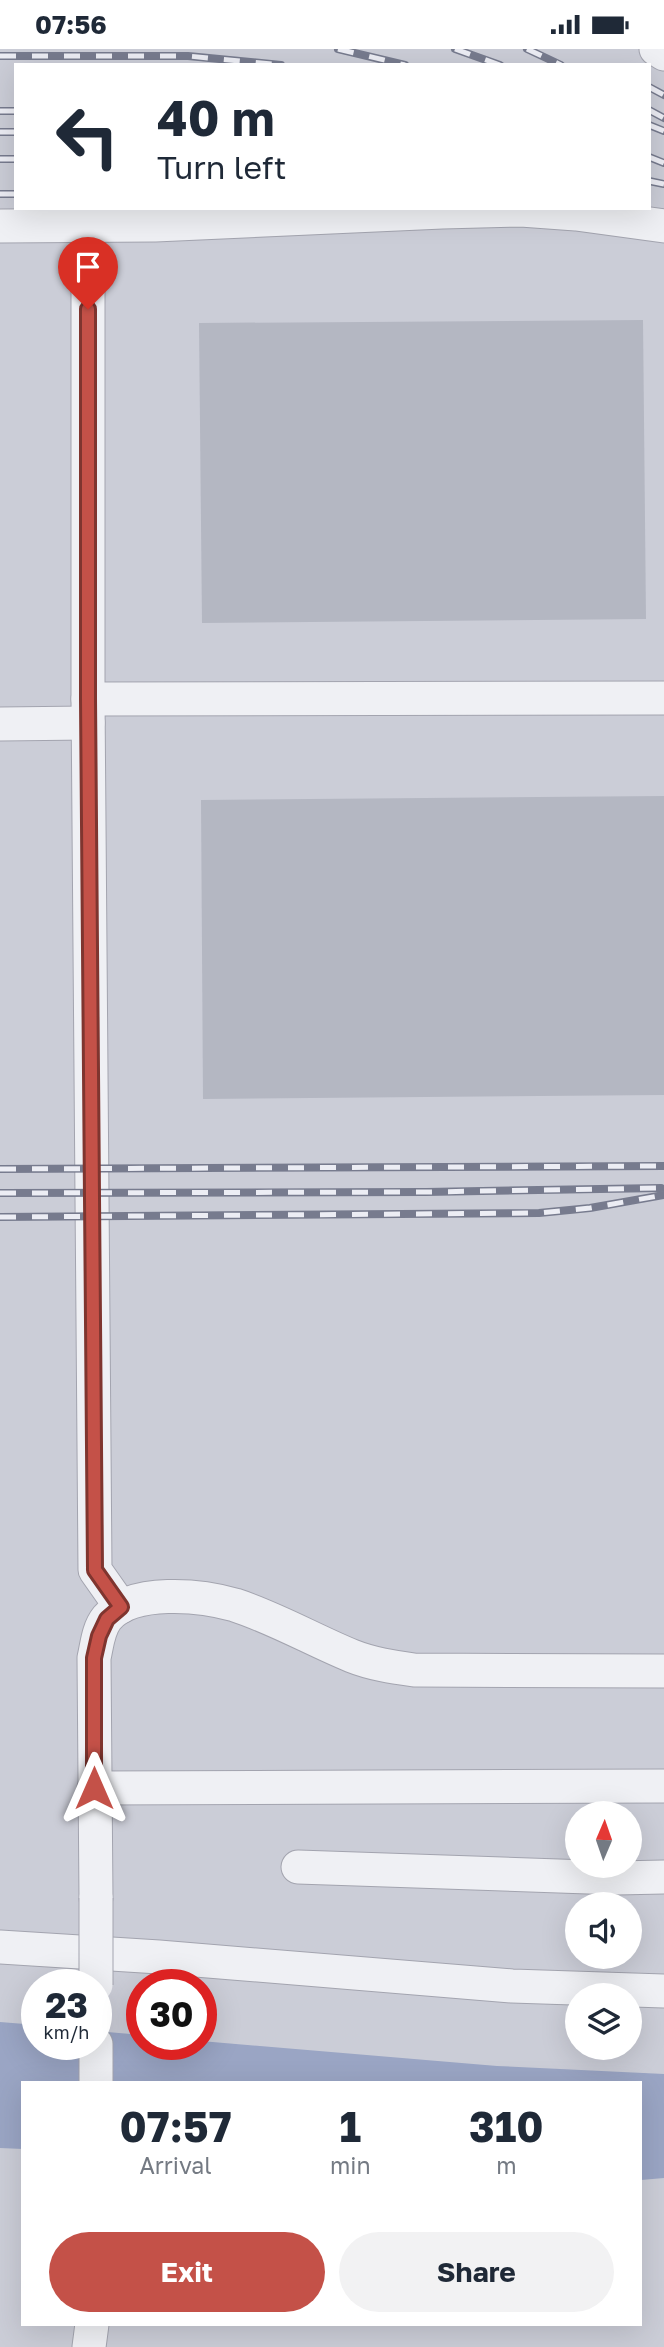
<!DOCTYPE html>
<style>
:root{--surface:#fff;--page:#f2f2f3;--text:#1f2937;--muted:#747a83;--accent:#c45148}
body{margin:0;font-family:"Golos Text",sans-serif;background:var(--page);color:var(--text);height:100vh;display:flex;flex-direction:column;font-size:26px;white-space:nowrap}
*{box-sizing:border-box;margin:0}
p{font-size:23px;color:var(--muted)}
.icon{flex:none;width:38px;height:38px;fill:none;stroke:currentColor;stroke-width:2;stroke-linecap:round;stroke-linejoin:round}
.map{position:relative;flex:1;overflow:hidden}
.side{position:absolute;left:21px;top:2032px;width:621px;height:245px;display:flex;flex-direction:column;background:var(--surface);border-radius:0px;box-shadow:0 7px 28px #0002}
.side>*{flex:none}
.top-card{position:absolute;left:14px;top:14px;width:637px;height:147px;border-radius:0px;box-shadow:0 7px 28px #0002;background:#fff;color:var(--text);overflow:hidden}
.needle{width:46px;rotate:2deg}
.fabs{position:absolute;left:565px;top:1752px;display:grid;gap:14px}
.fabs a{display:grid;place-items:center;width:77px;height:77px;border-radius:50%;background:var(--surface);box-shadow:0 7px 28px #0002;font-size:35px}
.speed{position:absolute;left:21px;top:1920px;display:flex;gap:14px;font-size:35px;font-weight:700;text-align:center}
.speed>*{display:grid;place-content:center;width:91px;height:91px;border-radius:50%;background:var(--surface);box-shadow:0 7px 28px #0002;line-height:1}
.speed small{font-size:18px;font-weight:400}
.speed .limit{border:10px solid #d22;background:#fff;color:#111}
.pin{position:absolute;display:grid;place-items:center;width:60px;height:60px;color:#fff;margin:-72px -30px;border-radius:50% 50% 50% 0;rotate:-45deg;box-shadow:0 0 7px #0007}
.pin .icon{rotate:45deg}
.me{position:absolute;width:77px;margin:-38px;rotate:0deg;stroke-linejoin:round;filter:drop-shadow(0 0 5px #0008)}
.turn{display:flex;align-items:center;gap:24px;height:147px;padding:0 28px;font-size:32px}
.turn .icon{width:91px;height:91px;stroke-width:2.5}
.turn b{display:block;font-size:49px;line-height:60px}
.eta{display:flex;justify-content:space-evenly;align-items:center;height:119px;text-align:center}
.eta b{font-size:42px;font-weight:700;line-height:49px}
.action{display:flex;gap:14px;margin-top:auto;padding:14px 28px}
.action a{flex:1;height:80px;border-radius:42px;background:var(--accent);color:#fff;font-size:28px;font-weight:700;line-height:80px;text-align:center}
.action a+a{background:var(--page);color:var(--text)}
.status{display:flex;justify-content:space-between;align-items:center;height:49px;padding:0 35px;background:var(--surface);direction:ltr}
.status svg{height:19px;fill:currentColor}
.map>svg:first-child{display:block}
</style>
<div class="status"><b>07:56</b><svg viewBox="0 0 49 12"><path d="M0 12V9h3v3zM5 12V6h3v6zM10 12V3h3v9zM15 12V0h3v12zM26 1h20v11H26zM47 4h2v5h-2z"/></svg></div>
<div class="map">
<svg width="664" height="2298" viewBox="0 0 664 2298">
<rect width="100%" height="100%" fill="#dddee6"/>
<path fill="#cbcdd7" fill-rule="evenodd" d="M0,0h664v2298h-664zM16,16h633v143h-633zM578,1764h52v52h-52zM578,1855h52v53h-52zM37,1936h59v59h-59zM142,1936h59v59h-59zM578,1946h52v52h-52zM23,2034h617v241h-617z"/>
<polygon fill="#9aa5c4" points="0,1973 37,1976 37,1995 96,1995 96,1982 142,1986 142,1995 201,1995 201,1992 497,2017 664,2025 664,2129 641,2131 640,2034 23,2034 23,2100 0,2099"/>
<g fill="#b4b7c2">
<polygon points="643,271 646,570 202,574 199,274"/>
<polygon points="664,747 664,1046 203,1050 201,751"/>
</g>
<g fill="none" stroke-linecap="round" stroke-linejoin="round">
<defs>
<g id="minor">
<polyline points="656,0 664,5"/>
<polyline points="0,177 155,176 442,163 521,161 576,165 664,177"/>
<polyline points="88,177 88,650 95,1521 121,1558"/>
<polyline points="88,650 664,649"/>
<polyline points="0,675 88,674"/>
<polyline points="94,1739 664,1737"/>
<polyline points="298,1818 617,1829 664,1828"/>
<path d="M96,1849l-2,-240c3,-13 4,-29 13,-40 25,-30 94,-23 128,-13 40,13 78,35 117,51 20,8 41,11 62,14l250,1"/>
<polyline points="0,1898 159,1908 512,1937 664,1942"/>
<polyline points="96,1995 96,2034"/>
<polyline points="89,2298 92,2275"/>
</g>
</defs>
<use href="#minor" stroke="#a3a4af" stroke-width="35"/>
<use href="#minor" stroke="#eff0f4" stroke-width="33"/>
<defs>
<g id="rail">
<polyline points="338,0 405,16"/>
<polyline points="455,0 500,16"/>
<polyline points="527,0 561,16"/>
<polyline points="0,7 188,7 281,16"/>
<polyline points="649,38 664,46"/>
<polyline points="649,61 664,69"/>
<polyline points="0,62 16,62"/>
<polyline points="649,76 664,82"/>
<polyline points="0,83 16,83"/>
<polyline points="649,108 664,114"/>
<polyline points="0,110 16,110"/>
<polyline points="649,132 664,135"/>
<polyline points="0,145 16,145"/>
<polyline points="0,1120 664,1117"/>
<polyline points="0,1144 426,1143 661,1139"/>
<polyline points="0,1168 539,1164 590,1159 664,1146"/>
</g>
</defs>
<use href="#rail" stroke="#777b8e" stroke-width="8"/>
<use href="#rail" stroke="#ecedf4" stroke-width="5" stroke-dasharray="16" stroke-linecap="butt"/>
<defs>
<polyline id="minor-bridge" points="96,1849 96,1936"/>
</defs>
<use href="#minor-bridge" stroke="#a3a4af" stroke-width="35" stroke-linecap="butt"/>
<use href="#minor-bridge" stroke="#eff0f4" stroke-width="33"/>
</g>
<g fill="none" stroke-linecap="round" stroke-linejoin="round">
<defs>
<polyline id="route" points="88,260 88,650 95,1521 121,1558 107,1570 99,1587 94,1609 94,1739"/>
</defs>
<use href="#route" stroke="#7f352f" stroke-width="18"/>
<use href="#route" stroke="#c45148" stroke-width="12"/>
</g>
</svg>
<div class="fabs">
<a><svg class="needle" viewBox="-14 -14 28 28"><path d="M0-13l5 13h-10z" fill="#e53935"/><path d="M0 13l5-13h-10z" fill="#747a83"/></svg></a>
<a><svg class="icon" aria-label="sound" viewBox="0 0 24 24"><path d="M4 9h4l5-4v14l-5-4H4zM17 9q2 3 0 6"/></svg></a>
<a><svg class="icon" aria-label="layers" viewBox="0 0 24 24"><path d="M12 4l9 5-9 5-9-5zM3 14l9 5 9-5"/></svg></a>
</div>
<div class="speed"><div>23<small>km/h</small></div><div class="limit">30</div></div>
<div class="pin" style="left:88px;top:260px;background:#d93025"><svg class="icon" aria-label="arrive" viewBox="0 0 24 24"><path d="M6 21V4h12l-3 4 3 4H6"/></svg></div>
<svg class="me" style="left:94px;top:1739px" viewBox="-20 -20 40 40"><path d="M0-17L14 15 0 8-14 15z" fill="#c45148" stroke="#fff" stroke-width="4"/></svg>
<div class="top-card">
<div class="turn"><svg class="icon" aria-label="left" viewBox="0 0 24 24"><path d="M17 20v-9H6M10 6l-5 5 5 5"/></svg><div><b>40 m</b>Turn left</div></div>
</div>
<section class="side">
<div class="eta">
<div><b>07:57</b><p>Arrival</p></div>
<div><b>1</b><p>min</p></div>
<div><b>310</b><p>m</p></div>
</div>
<div class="action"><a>Exit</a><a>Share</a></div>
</section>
</div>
